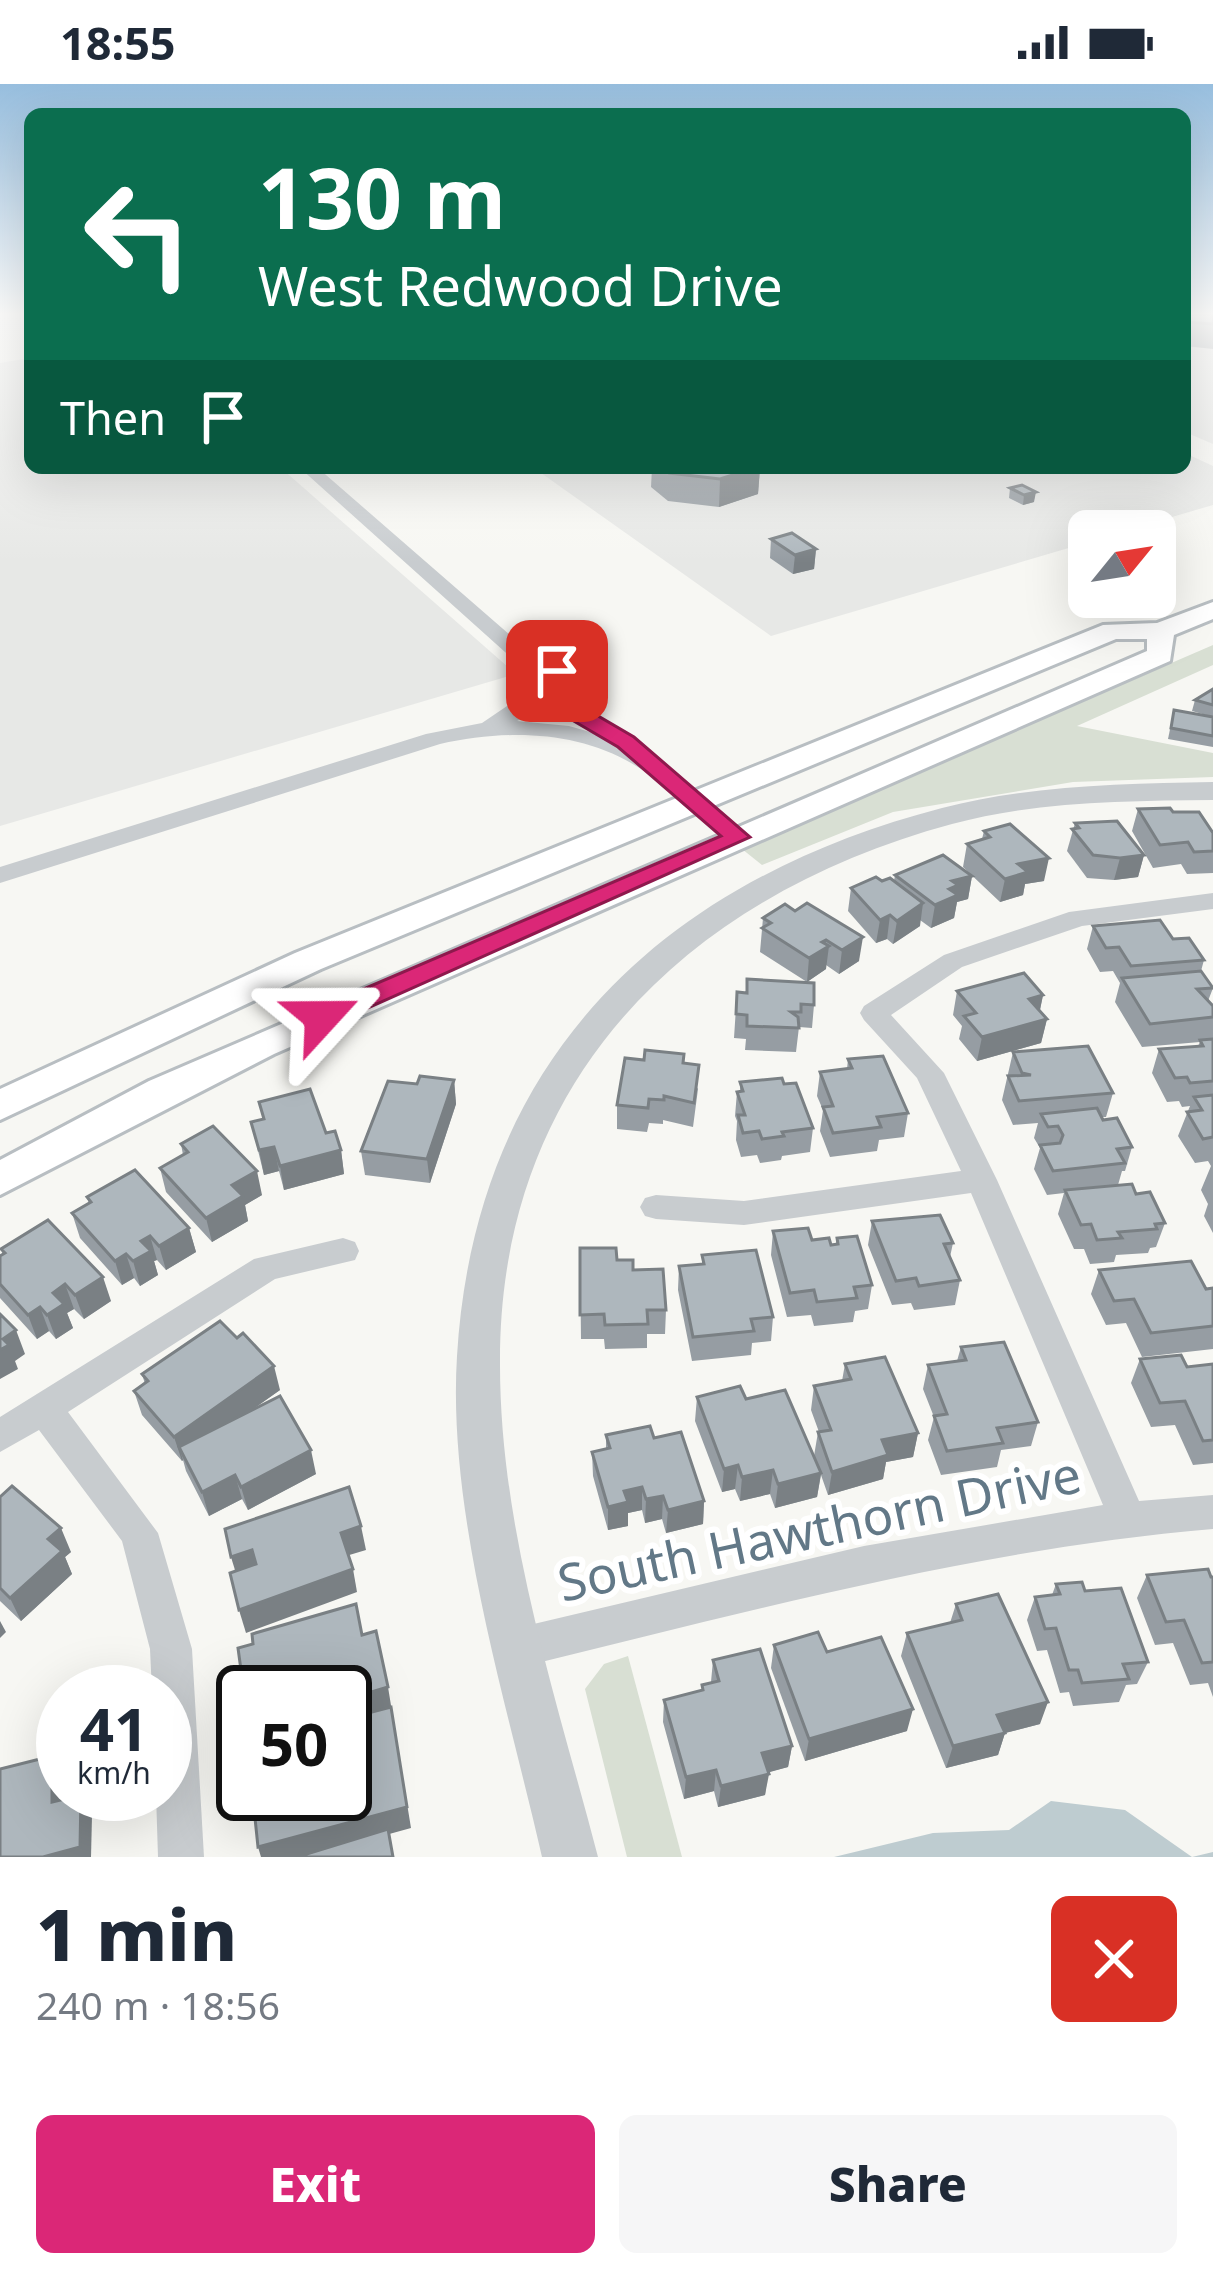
<!DOCTYPE html>
<meta charset="utf-8">
<style>
:root{--surface:#fff;--page:#f6f6f7;--text:#1f2937;--muted:#747a83;--accent:#db2777}
body{margin:0;font-family:"Noto Sans",sans-serif;background:var(--page);color:var(--text);height:100vh;display:flex;flex-direction:column;font-size:45px;white-space:nowrap}
*{box-sizing:border-box;margin:0}
p{font-size:39px;color:var(--muted)}
.icon{flex:none;width:66px;height:66px;fill:none;stroke:currentColor;stroke-width:2;stroke-linecap:round;stroke-linejoin:round}
.map{position:relative;height:1773px;overflow:hidden}
.panel{display:flex;flex-direction:column;background:var(--surface);flex:1}
.panel>*{flex:none}
.hud{position:absolute;left:24px;top:24px;width:1167px;height:366px;border-radius:18px;box-shadow:0 12px 48px #0002;background:#0b6e4f;color:#fff;overflow:hidden}
.needle{width:78px;rotate:60deg}
.fabs{position:absolute;left:1068px;top:426px;display:grid;gap:24px}
.fabs a{display:grid;place-items:center;width:108px;height:108px;border-radius:18px;background:var(--surface);box-shadow:0 12px 48px #0002;font-size:60px}
.speed{position:absolute;left:36px;top:1581px;display:flex;gap:24px;font-size:60px;font-weight:700;text-align:center}
.speed>*{display:grid;place-content:center;width:156px;height:156px;border-radius:50%;background:var(--surface);box-shadow:0 12px 48px #0002;line-height:1}
.speed small{font-size:30px;font-weight:400}
.speed .limit{border:6px solid #111;border-radius:18px;background:#fff;color:#111}
.pin{position:absolute;display:grid;place-items:center;width:102px;height:102px;color:#fff;margin:-51px;border-radius:24px;box-shadow:0 6px 18px #0006}
.me{position:absolute;width:132px;margin:-66px;rotate:66deg;stroke-linejoin:round;filter:drop-shadow(0 0 9px #0008)}
.turn{display:flex;align-items:center;gap:42px;height:252px;padding:0 36px;font-size:54px}
.turn .icon{width:156px;height:156px;stroke-width:2.5}
.turn b{display:block;font-size:84px;line-height:102px}
.then{display:flex;align-items:center;height:114px;padding:0 36px;background:#0003;gap:24px;font-size:45px}
.round{display:grid;place-items:center;flex:none;width:126px;height:126px;border-radius:18px;background:var(--page)}
.headline{display:flex;align-items:center;justify-content:space-between;height:204px;padding:0 36px}
h1{font-size:72px;font-weight:800;line-height:90px}
.cta{display:flex;gap:24px;margin-top:auto;padding:24px 36px}
.cta a{flex:1;height:138px;border-radius:18px;background:var(--accent);color:#fff;font-size:48px;font-weight:800;line-height:138px;text-align:center}
.cta a+a{background:var(--page);color:var(--text)}
.status{display:flex;justify-content:space-between;align-items:center;height:84px;padding:0 60px;background:var(--surface);direction:ltr}
.status svg{height:33px;fill:currentColor}
.map>svg:first-child{display:block}
</style>
<div class="status"><b>18:55</b><svg viewBox="0 0 49 12"><path d="M0 12V9h3v3zM5 12V6h3v6zM10 12V3h3v9zM15 12V0h3v12zM26 1h20v11H26zM47 4h2v5h-2z"/></svg></div>
<div class="map">
<svg width="1213" height="1773" viewBox="0 0 1213 1773">
<rect width="100%" height="100%" fill="#f7f7f3"/>
<g fill="#e7e8e6">
<polygon points="1213,230 1213,360 1185,348 1185,231"/>
<polygon points="30,274 30,384 281,384 516,590 0,742 0,279"/>
<polygon points="1185,369 1213,382 1213,421 1124,447 1089,447 1089,458 771,552 534,384 1185,384"/>
</g>
<g fill="#d8dfd3">
<polygon points="1213,561 1213,581 1077,642 1213,669 1213,693 1073,698 893,728 762,781 742,765"/>
<polygon points="628,1572 682,1773 627,1773 585,1605 604,1580"/>
</g>
<polygon fill="#beccd0" points="1051,1717 1125,1726 1192,1773 1213,1768 1213,1773 834,1773 933,1749 1009,1746"/>
<g fill="none" stroke-linecap="round" stroke-linejoin="round">
<defs>
<polygon id="secondary" points="1213,518 1213,535 1174,551 1170,577 274,970 0,1111 0,1076 149,997 1147,567 1147,555 1116,555 321,885 0,1036 0,1005 295,869 1103,541 1157,539"/>
</defs>
<use href="#secondary" stroke="#b8bec2" stroke-width="6"/>
<g fill="#c8cccf" fill-rule="evenodd">
<path d="M300,384h18l192,167 16,-2 36,30 9,36 45,29 -3,5h-16l-44,-26 -11,-42 -6,-4 6,12 2,24 -14,18 -13,6 52,5 74,21 103,85 3,5 -3,5h-18c-28,-24 -56,-53 -87,-73 -60,-39 -133,-40 -201,-25l-440,139v-16l426,-133 56,-11 40,-27 -6,-34z"/>
<path d="M1213,809v16l-131,17 -120,41 -71,48 53,58 53,107 142,321 74,-6v34c-236,20 -462,82 -692,138l-14,-6 -6,-14 6,-14 14,-6 343,-81 239,-41 -132,-312 -227,32 -88,-6 -11,-3 -5,-9 5,-9 11,-3 88,6 217,-30 -44,-93 -53,-58 -4,-7 4,-7 80,-51 125,-43z"/>
<polygon points="343,1154 355,1158 359,1167 355,1176 275,1195 68,1328 158,1449 192,1565 204,1773 158,1773 156,1710 165,1710 165,1608 152,1608 150,1565 122,1457 39,1346 0,1368 0,1333 254,1175"/>
</g>
<path fill="#c8cccf" fill-rule="evenodd" d="M1213,698v18c-87,1 -176,1 -261,24 -262,71 -452,252 -452,536 -1,169 56,336 98,497h-56c-35,-154 -95,-342 -85,-501 18,-298 205,-475 485,-548 89,-23 180,-24 271,-26z"/>
<use href="#secondary" fill="#fff" fill-rule="evenodd"/>
</g>
<g fill="#969da3">
<polygon points="1185,230 1213,230 1213,265 1185,262"/>
<polygon points="652,384 760,384 758,410 719,423 668,417 651,403"/>
<polygon points="1010,404 1034,418 1023,421 1009,414"/>
<polygon points="771,455 816,465 814,485 793,490 770,474"/>
<polygon points="1213,605 1213,633 1192,627 1195,616"/>
<polygon points="1174,626 1213,633 1213,663 1168,655"/>
<polygon points="1138,725 1173,728 1213,749 1213,789 1187,790 1181,780 1153,784 1132,747"/>
<polygon points="1075,739 1144,771 1138,793 1114,796 1087,794 1067,767"/>
<polygon points="984,747 1044,797 1025,800 1023,811 1000,818 963,783 967,760 982,755"/>
<polygon points="895,791 972,792 968,815 957,818 954,834 931,844 920,836 920,842 893,860 887,855 876,859 848,827 851,804 882,797 894,797"/>
<polygon points="785,820 859,877 839,890 826,881 826,885 807,898 760,868 763,834"/>
<polygon points="1093,842 1173,855 1204,876 1201,887 1213,904 1208,917 1213,922 1213,1149 1204,1132 1208,1120 1201,1106 1211,1082 1208,1077 1195,1079 1178,1052 1190,1022 1182,1023 1179,1017 1167,1018 1152,989 1159,965 1198,962 1200,958 1142,963 1115,918 1120,899 1113,887 1100,888 1087,865"/>
<polygon points="747,895 814,921 812,944 799,943 796,968 745,966 746,955 734,954 737,908 746,909"/>
<polygon points="957,907 1043,911 1040,926 1047,935 1041,959 977,977 959,955 962,942 953,931"/>
<polygon points="1013,968 1113,1009 1106,1033 1102,1033 1132,1063 1125,1087 1122,1087 1118,1101 1136,1110 1165,1139 1156,1163 1150,1164 1148,1169 1116,1171 1114,1178 1090,1180 1084,1165 1074,1165 1058,1130 1064,1109 1047,1111 1034,1085 1040,1064 1034,1054 1038,1039 1013,1041 1002,1016"/>
<polygon points="848,975 908,1029 904,1053 879,1056 877,1067 830,1073 820,1047 823,1026 817,1012 820,988 847,985"/>
<polygon points="683,979 698,1005 693,1043 663,1036 663,1040 649,1039 647,1048 617,1045 617,1021"/>
<polygon points="454,996 456,1020 430,1099 365,1091 361,1067 417,1000"/>
<polygon points="740,998 784,1000 813,1044 810,1068 782,1072 781,1076 760,1079 757,1071 741,1073 736,1056 737,1037 735,1032 737,1008 740,1008"/>
<polygon points="259,1018 326,1049 341,1066 344,1090 284,1106 279,1087 264,1091 251,1038 263,1035"/>
<polygon points="181,1060 262,1111 245,1121 248,1137 212,1158 166,1108 160,1084 183,1071"/>
<polygon points="87,1113 189,1144 196,1168 166,1186 157,1176 154,1177 158,1191 140,1202 134,1194 122,1201 80,1154 72,1129 89,1120"/>
<polygon points="872,1137 953,1159 950,1173 960,1196 955,1221 914,1226 911,1219 892,1221 868,1161"/>
<polygon points="773,1147 831,1161 836,1160 837,1154 872,1201 868,1225 855,1227 853,1238 814,1242 811,1231 787,1233 771,1171"/>
<polygon points="580,1164 617,1176 633,1186 666,1226 665,1250 647,1250 647,1264 605,1265 604,1255 581,1255"/>
<polygon points="1,1165 111,1217 84,1235 74,1225 67,1229 73,1244 56,1255 49,1247 37,1255 0,1214 0,1172 3,1171"/>
<polygon points="702,1171 773,1233 771,1257 752,1259 751,1271 692,1277 678,1206 679,1182 702,1180"/>
<polygon points="1099,1186 1206,1205 1213,1204 1213,1265 1142,1273 1126,1239 1106,1241 1091,1210"/>
<polygon points="961,1263 1038,1338 1031,1362 1001,1366 997,1383 941,1391 928,1356 934,1333 923,1305 928,1281 957,1277"/>
<polygon points="1140,1275 1187,1283 1213,1280 1213,1379 1193,1381 1175,1341 1151,1343 1131,1299"/>
<polygon points="845,1280 918,1349 913,1373 886,1378 883,1395 828,1411 821,1391 817,1413 775,1424 770,1410 740,1417 735,1405 722,1408 695,1337 697,1313 746,1315 814,1372 818,1348 819,1348 811,1326 814,1302 842,1297"/>
<polygon points="142,1290 280,1306 250,1327 316,1390 248,1426 242,1415 209,1432 186,1387 183,1376 182,1377 142,1331 134,1307 145,1300"/>
<polygon points="606,1351 654,1354 704,1417 703,1440 666,1449 662,1435 645,1439 642,1426 628,1429 628,1442 608,1446 593,1392 592,1368 606,1365"/>
<polygon points="0,1413 71,1468 65,1473 72,1490 21,1537 0,1517"/>
<polygon points="1147,1491 1213,1493 1213,1613 1208,1599 1190,1601 1173,1559 1155,1561 1137,1514"/>
<polygon points="1056,1500 1085,1507 1148,1578 1137,1600 1126,1601 1119,1618 1073,1622 1069,1608 1060,1609 1047,1566 1037,1567 1027,1536 1035,1513 1052,1511"/>
<polygon points="956,1520 1040,1640 1005,1649 998,1671 946,1684 901,1572 907,1549 950,1539"/>
<polygon points="774,1561 827,1568 907,1647 805,1677 771,1584"/>
<polygon points="713,1576 792,1662 788,1683 768,1688 765,1711 718,1723 714,1707 684,1715 663,1638 664,1616 702,1607 702,1601 711,1598"/>
</g>
<g fill="#7a8084">
<polygon points="755,384 760,384 758,410 719,423 720,395"/>
<polygon points="1036,408 1034,418 1023,421 1024,411"/>
<polygon points="816,465 814,485 793,490 795,471"/>
<polygon points="1144,771 1138,793 1114,796 1120,774"/>
<polygon points="1049,774 1044,797 1025,800 1023,811 1000,818 1005,795 1018,780"/>
<polygon points="972,792 968,815 957,818 954,834 931,844 935,821 952,797"/>
<polygon points="923,819 920,842 893,860 897,837"/>
<polygon points="890,831 887,855 876,859 880,836"/>
<polygon points="863,853 859,877 839,890 842,866"/>
<polygon points="826,856 825,865 829,862 826,885 807,898 809,874"/>
<polygon points="1043,911 1038,935 1029,915"/>
<polygon points="1047,935 1041,959 977,977 982,953"/>
<polygon points="454,996 456,1020 430,1099 427,1075"/>
<polygon points="274,1063 279,1087 264,1091 259,1066"/>
<polygon points="341,1066 344,1090 284,1106 280,1082"/>
<polygon points="257,1087 262,1111 245,1121 248,1137 212,1158 206,1134 232,1101"/>
<polygon points="189,1144 196,1168 166,1186 159,1162"/>
<polygon points="150,1152 157,1176 154,1177 158,1191 140,1202 133,1177 141,1157"/>
<polygon points="126,1170 134,1194 122,1201 115,1177"/>
<polygon points="103,1193 111,1217 84,1235 75,1211"/>
<polygon points="65,1200 74,1225 67,1229 73,1244 56,1255 47,1231 53,1209"/>
<polygon points="40,1223 49,1247 37,1255 28,1231"/>
<polygon points="16,1246 25,1270 15,1277 18,1285 0,1295 0,1266 3,1255"/>
<polygon points="274,1282 280,1306 185,1374 179,1363 183,1376 182,1377 174,1353"/>
<polygon points="918,1349 913,1373 886,1378 883,1395 828,1411 832,1388 882,1356"/>
<polygon points="311,1366 316,1390 248,1426 241,1403"/>
<polygon points="738,1381 735,1405 722,1408 724,1385"/>
<polygon points="773,1386 770,1410 740,1417 742,1393"/>
<polygon points="821,1389 817,1413 775,1424 778,1400"/>
<polygon points="235,1391 242,1415 209,1432 202,1408"/>
<polygon points="642,1403 642,1426 628,1429 628,1442 608,1446 608,1423 624,1407"/>
<polygon points="663,1412 662,1435 645,1439 646,1415"/>
<polygon points="704,1417 703,1440 666,1449 668,1426"/>
<polygon points="361,1442 366,1466 346,1472 341,1449"/>
<polygon points="61,1444 71,1468 65,1473 72,1490 21,1537 10,1514 48,1455"/>
<polygon points="252,1466 259,1489 238,1496 231,1473"/>
<polygon points="353,1485 357,1508 246,1549 239,1526"/>
<polygon points="0,1537 6,1548 0,1554"/>
<polygon points="388,1603 411,1744 306,1773 261,1773 258,1763 345,1640 345,1616"/>
<polygon points="1048,1618 1040,1640 1005,1649 998,1671 946,1684 953,1662 997,1631"/>
<polygon points="913,1625 907,1647 805,1677 809,1655"/>
<polygon points="792,1662 788,1683 759,1691 762,1669"/>
<polygon points="52,1672 63,1693 63,1739 52,1718"/>
<polygon points="716,1686 714,1707 684,1715 686,1693"/>
<polygon points="769,1690 765,1711 718,1723 721,1702"/>
<polygon points="81,1711 92,1732 91,1773 43,1773"/>
</g>
<g fill="#aeb7bd" stroke="#7a8084" stroke-width="3">
<polygon points="1185,230 1213,230 1213,240 1185,238"/>
<polygon points="662,384 755,384 720,395 669,389"/>
<polygon points="1022,401 1036,408 1024,411 1010,404"/>
<polygon points="792,449 816,465 795,471 771,455"/>
<polygon points="1213,605 1213,621 1195,616"/>
<polygon points="1174,626 1213,633 1213,652 1171,644"/>
<polygon points="1170,724 1173,728 1199,728 1213,749 1213,767 1194,768 1188,758 1160,761 1138,725"/>
<polygon points="1117,737 1144,771 1120,774 1093,771 1072,745 1079,744 1075,739"/>
<polygon points="1010,740 1049,774 1018,780 1028,788 1005,795 967,760 990,753 984,747"/>
<polygon points="943,771 972,792 952,797 958,801 949,805 958,811 935,821 895,791"/>
<polygon points="876,793 882,797 890,794 923,819 897,837 890,831 880,836 851,804"/>
<polygon points="807,819 863,853 842,866 826,856 822,858 829,862 809,874 762,844 771,839 763,834 785,820 795,827"/>
<polygon points="1160,836 1173,855 1189,854 1204,876 1131,882 1119,863 1106,864 1093,842"/>
<polygon points="1201,887 1213,904 1197,905 1213,922 1213,933 1150,940 1122,894"/>
<polygon points="1024,889 1043,911 1029,915 1047,935 982,953 964,932 976,929 957,907"/>
<polygon points="747,895 814,899 814,921 801,920 801,928 791,928 798,933 799,944 747,942 747,931 736,930 737,908 747,909"/>
<polygon points="1213,955 1213,997 1190,999 1187,993 1175,994 1159,965 1203,962 1200,956"/>
<polygon points="1088,962 1113,1009 1019,1017 1008,992 1031,991 1022,989 1013,968"/>
<polygon points="645,966 684,970 683,979 699,981 694,1019 664,1012 664,1016 649,1015 648,1024 617,1021 625,974 644,976"/>
<polygon points="883,972 908,1029 877,1033 881,1043 833,1049 823,1023 833,1022 820,988 852,984 848,975"/>
<polygon points="420,992 454,996 427,1075 361,1067 388,997 417,1000"/>
<polygon points="782,994 784,1000 796,999 813,1044 782,1048 784,1052 762,1055 759,1047 743,1049 738,1031 745,1031 737,1008 743,1007 740,998"/>
<polygon points="310,1005 326,1049 335,1047 341,1066 280,1082 274,1063 259,1066 251,1038 264,1035 259,1018"/>
<polygon points="1213,1011 1213,1053 1203,1055 1187,1028 1202,1026 1194,1013"/>
<polygon points="1097,1024 1103,1036 1117,1034 1132,1063 1117,1065 1125,1079 1053,1087 1040,1061 1060,1059 1063,1051 1058,1042 1048,1043 1041,1030"/>
<polygon points="213,1042 257,1087 232,1101 243,1112 206,1134 160,1084 188,1068 181,1060"/>
<polygon points="135,1086 189,1144 159,1162 150,1152 141,1157 151,1167 133,1177 126,1170 115,1177 72,1129 91,1118 87,1113"/>
<polygon points="1132,1100 1136,1110 1150,1108 1165,1139 1155,1140 1157,1145 1118,1148 1122,1154 1097,1156 1091,1140 1081,1141 1065,1106"/>
<polygon points="940,1131 953,1159 944,1160 960,1196 919,1202 916,1194 896,1197 872,1137"/>
<polygon points="48,1136 103,1193 75,1211 65,1200 53,1209 64,1220 47,1231 40,1223 28,1231 0,1200 0,1172 5,1169 1,1165"/>
<polygon points="808,1144 812,1156 829,1154 831,1161 838,1160 837,1154 857,1152 872,1201 854,1203 857,1214 817,1218 814,1206 790,1209 773,1147"/>
<polygon points="580,1164 616,1164 617,1176 633,1176 633,1186 663,1185 666,1226 647,1226 648,1240 605,1241 604,1230 580,1231"/>
<polygon points="756,1166 773,1233 751,1235 754,1247 693,1253 679,1182 704,1180 702,1171"/>
<polygon points="1191,1177 1206,1205 1213,1204 1213,1242 1151,1249 1134,1215 1114,1217 1099,1186"/>
<polygon points="0,1230 16,1246 3,1255 9,1261 0,1266"/>
<polygon points="220,1237 237,1254 243,1249 274,1282 174,1353 134,1307 148,1297 142,1290"/>
<polygon points="1004,1258 1038,1338 997,1344 1003,1359 947,1367 934,1332 947,1330 928,1281 966,1276 961,1263"/>
<polygon points="1181,1271 1187,1283 1213,1280 1213,1356 1203,1357 1185,1317 1160,1319 1140,1275"/>
<polygon points="885,1273 918,1349 882,1356 888,1371 832,1388 818,1348 831,1346 814,1302 851,1295 845,1280"/>
<polygon points="740,1302 746,1315 785,1306 821,1389 778,1400 773,1386 742,1393 738,1381 724,1385 697,1313"/>
<polygon points="280,1312 311,1366 241,1403 235,1391 202,1408 179,1363"/>
<polygon points="650,1342 654,1354 681,1348 704,1417 668,1426 663,1412 646,1415 642,1403 624,1407 628,1418 608,1423 592,1368 610,1364 606,1351"/>
<polygon points="12,1402 61,1444 48,1455 62,1467 10,1514 0,1504 0,1413"/>
<polygon points="349,1403 361,1442 341,1449 353,1485 239,1526 230,1489 256,1480 252,1466 231,1473 225,1445"/>
<polygon points="1208,1485 1211,1493 1213,1493 1213,1578 1202,1579 1184,1536 1166,1538 1147,1491"/>
<polygon points="1082,1498 1085,1507 1121,1504 1148,1578 1123,1580 1129,1595 1082,1599 1078,1586 1069,1586 1056,1544 1045,1545 1035,1513 1060,1510 1056,1500"/>
<polygon points="998,1510 1048,1618 997,1631 1005,1649 953,1662 907,1549 962,1536 956,1520"/>
<polygon points="356,1520 362,1551 376,1547 388,1603 345,1616 345,1608 244,1608 238,1564 253,1560 252,1550"/>
<polygon points="818,1548 827,1568 881,1553 913,1625 809,1655 774,1561"/>
<polygon points="760,1565 792,1662 762,1669 769,1690 721,1702 716,1686 686,1693 664,1616 703,1606 702,1601 719,1597 713,1576"/>
<polygon points="391,1623 407,1723 258,1763 253,1715 272,1710 345,1710 345,1635"/>
<polygon points="52,1672 52,1718 81,1711 80,1763 43,1773 0,1773 0,1685"/>
<polygon points="388,1745 393,1773 297,1773"/>
</g>
<linearGradient id="sky" x2="0" y2="1"><stop stop-color="#97bede"/><stop offset="0.48" stop-color="#fbfbfa"/><stop offset="1" stop-color="#fbfbfa" stop-opacity="0"/></linearGradient>
<rect width="1213" height="479" fill="url(#sky)"/>
<polygon fill="#db2777" stroke="#8e194d" stroke-width="3" points="557,580 568,587 569,610 576,619 634,653 750,753 332,940 312,940 307,933 312,927 721,752 618,663 560,629 548,611 547,587"/>
<g text-anchor="middle" dominant-baseline="central" stroke-width="12" stroke-linejoin="round" paint-order="stroke">
<g font-size="51" fill="#627887" stroke="#fff">
<text transform="translate(819 1443) rotate(-12)">South Hawthorn Drive</text>
</g>
</g>
</svg>
<div class="fabs">
<a><svg class="needle" viewBox="-14 -14 28 28"><path d="M0-13l5 13h-10z" fill="#e53935"/><path d="M0 13l5-13h-10z" fill="#747a83"/></svg></a>
</div>
<div class="speed"><div>41<small>km/h</small></div><div class="limit">50</div></div>
<div class="pin" style="left:557px;top:587px;background:#d93025"><svg class="icon" aria-label="arrive" viewBox="0 0 24 24"><path d="M6 21V4h12l-3 4 3 4H6"/></svg></div>
<svg class="me" style="left:322px;top:933px" viewBox="-20 -20 40 40"><path d="M0-17L14 15 0 8-14 15z" fill="#db2777" stroke="#fff" stroke-width="4"/></svg>
<div class="hud">
<div class="turn"><svg class="icon" aria-label="left" viewBox="0 0 24 24"><path d="M17 20v-9H6M10 6l-5 5 5 5"/></svg><div><b>130 m</b>West Redwood Drive</div></div>
<div class="then">Then<svg class="icon" aria-label="arrive" viewBox="0 0 24 24"><path d="M6 21V4h12l-3 4 3 4H6"/></svg></div>
</div>
</div>
<section class="panel">
<div class="headline"><div><h1>1 min</h1><p>240 m · 18:56</p></div><a class="round" style="background:#d93025;color:#fff"><svg class="icon" aria-label="close" viewBox="0 0 24 24"><path d="M6 6l12 12M18 6L6 18"/></svg></a></div>
<div class="cta"><a>Exit</a><a>Share</a></div>
</section>
